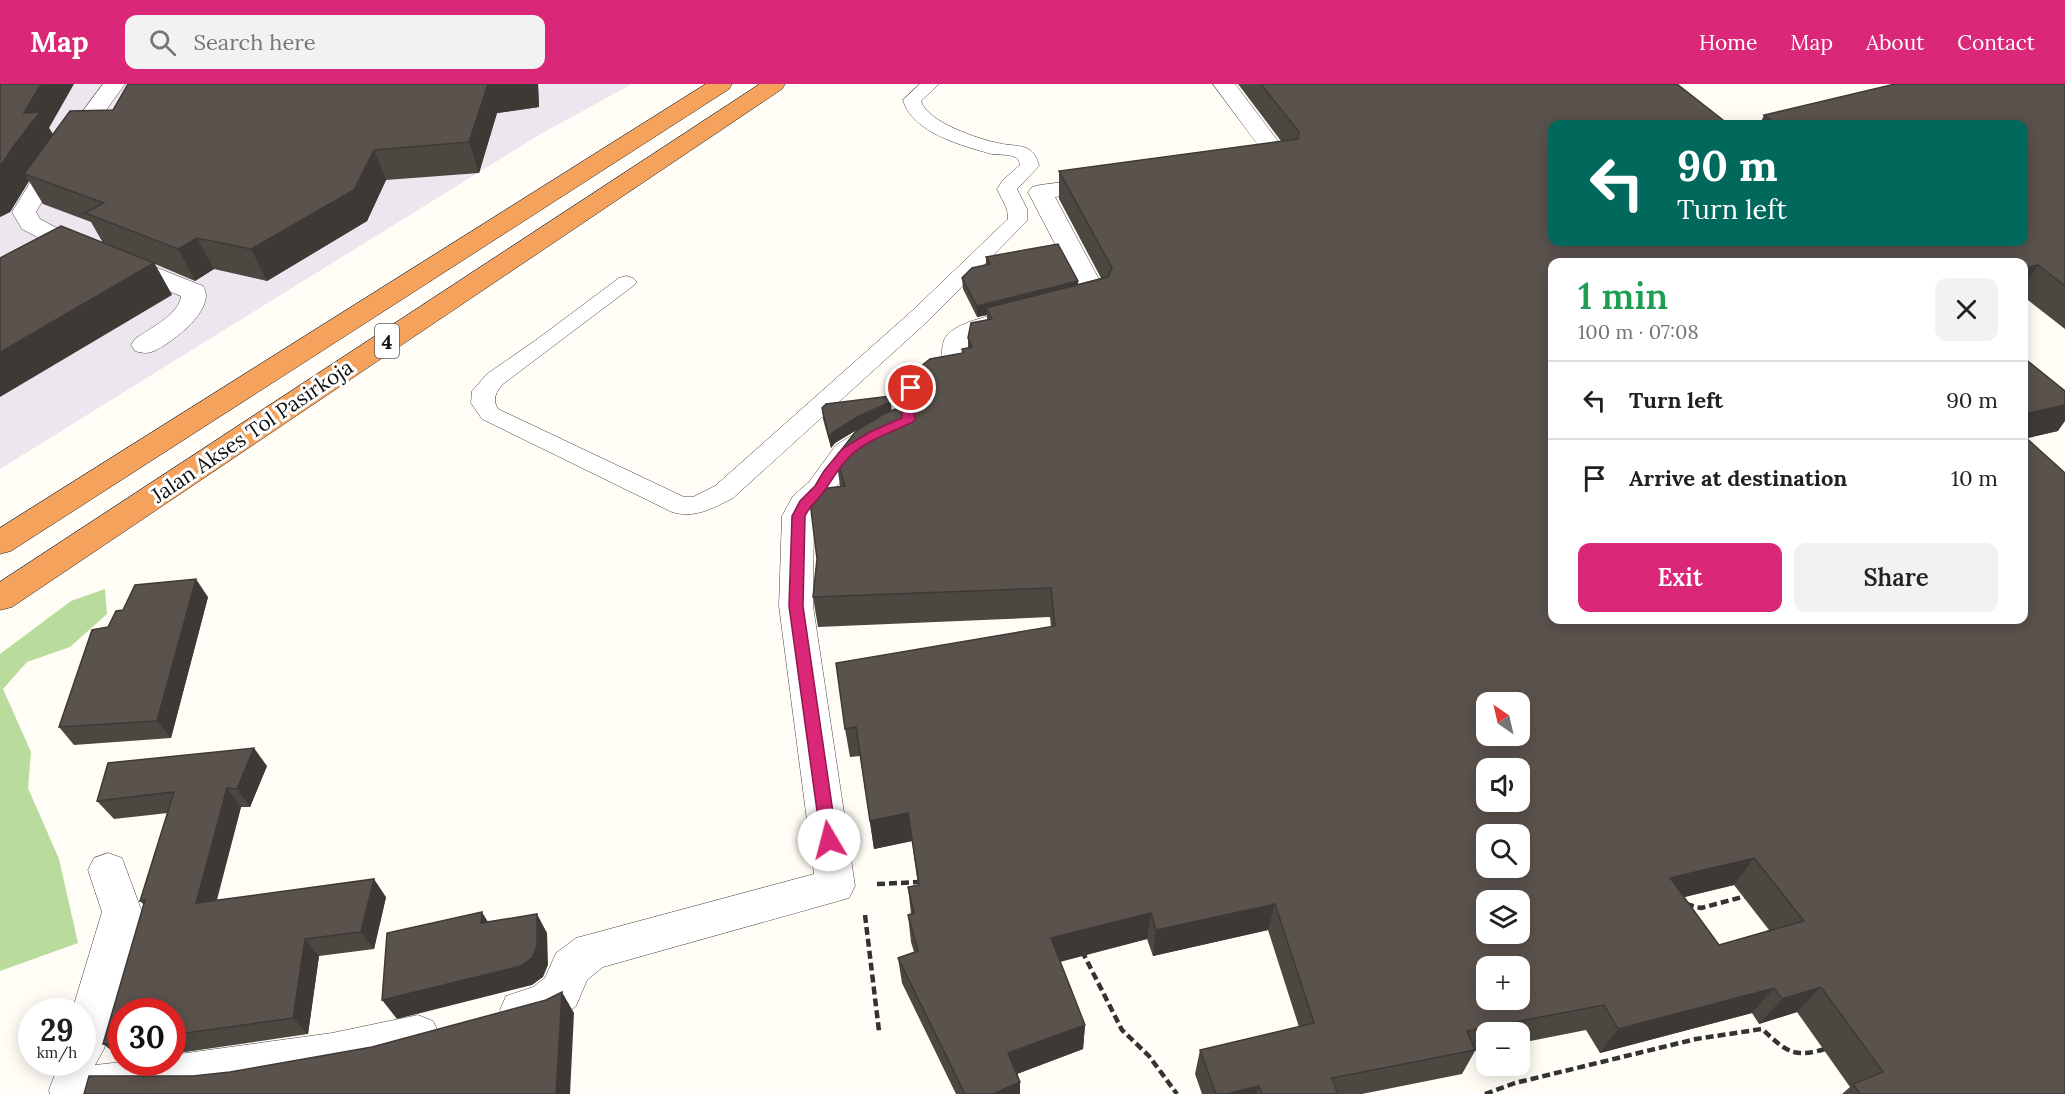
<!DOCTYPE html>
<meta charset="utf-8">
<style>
:root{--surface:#fff;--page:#f2f2f2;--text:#202124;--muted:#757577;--line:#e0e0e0;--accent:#db2777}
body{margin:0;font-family:Lora,serif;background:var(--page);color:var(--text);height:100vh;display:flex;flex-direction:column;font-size:22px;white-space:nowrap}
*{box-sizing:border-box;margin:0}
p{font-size:20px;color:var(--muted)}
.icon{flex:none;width:33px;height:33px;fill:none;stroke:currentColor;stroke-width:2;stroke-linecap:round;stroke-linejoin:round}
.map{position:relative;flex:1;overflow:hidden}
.drawer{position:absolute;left:1548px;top:174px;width:480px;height:366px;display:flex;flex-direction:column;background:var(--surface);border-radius:12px;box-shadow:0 3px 15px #0003}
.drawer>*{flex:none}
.banner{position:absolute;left:1548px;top:36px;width:480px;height:126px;border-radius:12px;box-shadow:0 3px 15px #0003;background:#00695c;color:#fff;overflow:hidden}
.needle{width:39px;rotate:326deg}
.tools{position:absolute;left:1476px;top:608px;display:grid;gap:12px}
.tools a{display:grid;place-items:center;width:54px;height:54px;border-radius:12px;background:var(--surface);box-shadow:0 3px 15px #0003;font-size:30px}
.speed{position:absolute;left:18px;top:914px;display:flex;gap:12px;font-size:30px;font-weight:700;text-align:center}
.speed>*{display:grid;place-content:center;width:78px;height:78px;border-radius:50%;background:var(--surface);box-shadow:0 3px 15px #0003;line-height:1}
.speed small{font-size:15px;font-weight:400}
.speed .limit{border:9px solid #d22;background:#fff;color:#111}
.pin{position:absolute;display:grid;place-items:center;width:51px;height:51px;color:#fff;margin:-26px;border:3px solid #fff;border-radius:50%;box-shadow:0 2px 6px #0007}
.me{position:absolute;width:66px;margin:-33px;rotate:352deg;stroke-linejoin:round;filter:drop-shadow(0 0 4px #0008)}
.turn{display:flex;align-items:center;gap:21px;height:126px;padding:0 30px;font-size:27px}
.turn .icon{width:78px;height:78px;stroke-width:2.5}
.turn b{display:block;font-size:42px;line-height:51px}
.round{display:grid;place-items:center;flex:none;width:63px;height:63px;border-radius:12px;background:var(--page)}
.headline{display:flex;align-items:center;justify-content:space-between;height:102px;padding:0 30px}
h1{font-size:36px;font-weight:600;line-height:45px;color:#1e9e55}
.cta{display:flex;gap:12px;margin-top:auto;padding:12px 30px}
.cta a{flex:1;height:69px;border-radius:12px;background:var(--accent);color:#fff;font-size:24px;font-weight:600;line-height:69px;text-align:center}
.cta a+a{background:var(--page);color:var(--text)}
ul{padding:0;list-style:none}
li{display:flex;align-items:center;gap:18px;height:78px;padding:0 30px;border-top:2px solid var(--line)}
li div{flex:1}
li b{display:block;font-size:22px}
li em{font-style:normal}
header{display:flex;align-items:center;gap:36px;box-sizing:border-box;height:84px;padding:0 30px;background:var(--accent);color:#fff}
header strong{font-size:28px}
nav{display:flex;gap:33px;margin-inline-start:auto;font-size:21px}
.search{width:420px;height:54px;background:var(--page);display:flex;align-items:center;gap:15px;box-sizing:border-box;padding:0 21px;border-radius:12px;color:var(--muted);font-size:22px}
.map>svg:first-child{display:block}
</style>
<header>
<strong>Map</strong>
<div class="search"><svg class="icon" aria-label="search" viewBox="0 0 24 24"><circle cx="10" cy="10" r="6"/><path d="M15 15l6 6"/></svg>Search here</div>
<nav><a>Home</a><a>Map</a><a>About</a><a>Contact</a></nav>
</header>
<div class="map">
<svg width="2065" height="1010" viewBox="0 0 2065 1010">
<rect width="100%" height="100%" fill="#fffdf5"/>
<polygon fill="#eee6ef" points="0,0 632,0 539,51 0,385"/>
<polygon fill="#b9dc9c" points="105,505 107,530 70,563 27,578 3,605 31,668 28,704 59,775 78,859 0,887 0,570 71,517"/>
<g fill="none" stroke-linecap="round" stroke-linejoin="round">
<defs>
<path id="service" d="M920,0h19l-18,17c6,21 57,38 77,42 10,3 23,1 32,7 5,4 8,10 9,16l-22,23 10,20v12l-98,99 -196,178c-20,10 -38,21 -61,14l-190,-93 -11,-16 1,-12 15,-17 49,-34 83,-62 7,-2 7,2 4,4 -4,4 -130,98c-7,8 -11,15 -5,25l186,88h9l22,-11 198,-176 95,-91 -1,-10 -10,-20 6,-9 17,-15c-1,-4 -1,-6 -5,-8 -6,-3 -16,-2 -23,-3 -29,-8 -80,-21 -89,-54z"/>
<g id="minor">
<path d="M103,0h22l-73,100 -16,28 4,7 17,9 146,58c15,22 -31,57 -49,65 -7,3 -12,2 -19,0l-4,-6 4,-6c15,-11 44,-24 46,-43l-142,-58 -17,-9 -10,-17 21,-34z"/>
<polygon points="1213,0 1235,0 1293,77 1289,82 1259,87 1251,85 1247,80 1251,75 1266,72"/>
<path d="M1104,93l8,2 4,5 -4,5 -57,8 54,101 -4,6c-14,3 -30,9 -44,6l-4,-6 4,-6 20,-4 -53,-102 4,-5 8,-2z"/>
<path d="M1011,227l9,2 4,6 -4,6 -30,7 -19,12 -3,20 -4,6 -25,11 -18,13 3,26 -5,7 -35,15 -26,17 -44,57 -1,90 42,280 -6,12 -246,69 -16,13 -11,26 -18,13 -37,11 -15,-6 -6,-14 6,-14 27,-9 12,-9 11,-25 20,-15 238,-64 -35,-268 3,-90 11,-20 16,-14 27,-37 28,-17 30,-13c0,-7 -3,-17 -1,-24 3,-13 36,-27 48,-32 1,-6 1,-14 3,-19 8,-18 50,-25 67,-29z"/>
<polygon points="108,769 122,774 142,828 104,965 95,981 122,978 172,978 172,971 332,949 418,931 433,937 440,952 433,967 418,973 332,992 211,1010 50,1010 49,1006 55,990 75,983 66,978 82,978 82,927 72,927 102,828 88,786 94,774"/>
</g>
<g id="motorway">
<polygon points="706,0 732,0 729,5 11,467 0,470 0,444"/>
<polygon points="760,0 785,0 782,5 12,523 0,526 0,498"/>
</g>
</defs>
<use href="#service" stroke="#444" stroke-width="1"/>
<use href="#minor" stroke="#444" stroke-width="1"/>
<use href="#motorway" stroke="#222" stroke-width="1"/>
<g stroke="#333" stroke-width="4.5" stroke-dasharray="8 4" stroke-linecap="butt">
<polyline points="877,800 921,798"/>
<polyline points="1686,820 1701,824 1746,812"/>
<polyline points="865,831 879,947"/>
<polyline points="1082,867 1122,946 1149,972 1177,1010"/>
<path d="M1485,1010l30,-11 181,-44 66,-10c25,23 32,30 66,19"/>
</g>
<use href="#service" fill="#fff" fill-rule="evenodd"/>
<use href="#minor" fill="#fff" fill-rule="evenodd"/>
<use href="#motorway" fill="#f5a25d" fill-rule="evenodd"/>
</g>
<g fill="#4d4742" fill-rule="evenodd">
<polygon points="128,0 538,0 539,23 497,29 479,89 386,96 367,137 267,197 214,185 195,197 155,180 172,211 103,159 91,138 43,120 29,97 10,128 0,133 49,44 53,50 113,26"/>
<path d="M1238,0h439l-125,158h472v-118h-264l4,-9 301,-31v245l-41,-32v-35h-472l472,96 34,73 -32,7 39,656h-223l8,-7 -53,-75 -38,12 -7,-11 -152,40 -14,-23 -66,13v-11h-34v17l-11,2 -13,23 -100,20h-160l-7,-20 5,-24 99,-23 -31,-97 -115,26 -6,-17 -87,23 25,63 -2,24 -66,25 3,8v12h-64l-54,-111 -4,-25 16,-6 -3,-10 -3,-27 3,-1 -3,-27 10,-2 -6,-44 -38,8 -14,-93 -10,1 -5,-28 206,-102 -1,-10 -232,10 -5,-30 27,-111 -4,-29 31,-33 -32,19 -4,5 -8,-29 -1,-11 69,3 28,-12 4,-7 -2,-26 41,-13v-4l6,-1v-10l19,-18v-5l-10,2 -14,-28 -1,-11 24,-13v-8l92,27 23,-6 -42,-79v-28l222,-30zM1734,801l35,45 -50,15 -35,-48z"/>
<polygon points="208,513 171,654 74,661 59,643 108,543 123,526"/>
<polygon points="267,682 250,723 241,723 217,816 386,813 374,865 319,872 308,950 172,970 172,927 122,927 122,975 103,960 144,821 140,817 168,729 114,735 97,717"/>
</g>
<g fill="#3f3936">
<polygon points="41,0 74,0 49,44 57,58 31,93 24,90 29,97 10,128 0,133 0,83 24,29"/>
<polygon points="488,0 538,0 539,23 497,29 479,89 469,58"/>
<polygon points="374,66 386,96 367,137 267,197 251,165"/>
<polygon points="197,154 214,185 195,197 178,165"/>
<polygon points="154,179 172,211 0,313 0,268"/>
<polygon points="2038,181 2024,203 2024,184"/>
<polygon points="1078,197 1078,208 986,224 987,231 977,233 977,222"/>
<polygon points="891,318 892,330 863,342 835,359 831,364 829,353 833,348 861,331"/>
<polygon points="2065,321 2065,337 2058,347 2024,355 2024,330"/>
<polygon points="196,495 208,513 171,654 157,637"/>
<polygon points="254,664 267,682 250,723 237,705"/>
<polygon points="227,704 241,723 211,836 196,819"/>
<polygon points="908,729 912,757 874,765 870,737"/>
<polygon points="1754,774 1734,801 1652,821 1670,794"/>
<polygon points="374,795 386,813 374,865 361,848"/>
<polygon points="1275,820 1268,846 1153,872 1156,846"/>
<polygon points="482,828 494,848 481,839"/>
<polygon points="1151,829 1147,855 1050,880 1051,854"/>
<polygon points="537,830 547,849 548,881 543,893 532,901 397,935 382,916"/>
<polygon points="305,855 319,872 308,950 293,934"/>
<polygon points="1821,903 1797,928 1759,940 1782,915"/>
<polygon points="1774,904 1752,929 1600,969 1618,945"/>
<polygon points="562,908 574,929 570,1010 556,1010"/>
<polygon points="1085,941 1083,965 1009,993 1008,969"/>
<polygon points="1020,998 1020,1010 993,1010"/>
<polygon points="1259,1002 1256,1010 1227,1010"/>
</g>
<g fill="#5a524d" stroke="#3f3936" stroke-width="1.5" fill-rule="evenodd">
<polygon points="0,0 41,0 24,29 40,28 13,63 0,83"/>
<polygon points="128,0 488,0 469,58 374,66 354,106 251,165 197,154 178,165 85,129 104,119 24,90 70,27 113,26"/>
<path d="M1261,0h416l51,40h-176v118h472v-118h-248l-12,-9 131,-31h170v202l-27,-21 -14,3v-6h-472v358h472v-184l41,37v621h-205l-7,-10 30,-12 -62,-85 -39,12 -8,-11 -156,41 -14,-24 -137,26 8,19 -143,28 6,16h-76l-3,-8 -32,8h-11l-16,-44 114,-27 -39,-119 -119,26 -5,-17 -100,25 34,87 -77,28 12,29 -27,12h-28l-67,-136 20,-7 -10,-36 6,-2 -6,-26 11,-2 -11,-72 -38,8 -14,-94 -11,2 -9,-66 219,-37 -4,-38 -238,9 4,-38 -6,-49v-20l34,-4 -9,-29 20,-26 26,-16 37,-16 5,-8 -3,-25 9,-7 33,-6 -1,-4 10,-2 -4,-9 3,-15 21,-4 -6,-11 122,-31 4,-9 -53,-97 239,-32 1,-7zM1486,618h34v33h-34zM1486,684h34v33h-34zM1486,750h34v33h-34zM1754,774l50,63 -85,24 -49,-67zM1486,816h34v33h-34zM1486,882h34v33h-34z"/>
<polygon points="61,142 154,179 0,268 0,174"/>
<polygon points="1058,160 1078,197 977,222 962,194 972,184 990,180 986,173"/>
<polygon points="2024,274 2065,307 2065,321 2024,330"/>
<polygon points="890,312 891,318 861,331 833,348 829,353 822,324 826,320"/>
<polygon points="196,495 157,637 59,643 92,546 108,543 116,527 123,526 135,501"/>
<polygon points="254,664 237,705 227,704 196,819 374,795 361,848 305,855 293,934 172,951 172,927 122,927 122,960 103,960 145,816 140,817 174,708 97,717 108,679"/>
<polygon points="482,828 481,839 537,830 537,862 532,874 521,882 382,916 387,849"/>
<polygon points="562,908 556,1010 84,1010 89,992 193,992 230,988 372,963 546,916"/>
</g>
<path fill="#db2777" stroke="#8e194d" stroke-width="1.5" d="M911,300l6,4 -5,6 3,26 -2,2c-21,10 -46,18 -63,34 -10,10 -17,22 -25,34 -6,9 -15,15 -20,26l-2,90 34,234 -2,5 -6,2 -6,-2 -2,-5 -32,-234 3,-90 8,-15 15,-15 9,-15 18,-22 28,-17 32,-14 -2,-24 7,-9z"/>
<g text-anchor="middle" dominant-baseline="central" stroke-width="6" stroke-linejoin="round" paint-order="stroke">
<rect fill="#fff" stroke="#585858" stroke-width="1.5" x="375" y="240" width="24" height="34" rx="4.5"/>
<g font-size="20" font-weight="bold" fill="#111">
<text x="387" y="257">4</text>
</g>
<g font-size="21" fill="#111" stroke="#fff">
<text transform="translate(252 347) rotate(-34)">Jalan Akses Tol Pasirkoja</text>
</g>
</g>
</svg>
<div class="tools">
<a><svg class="needle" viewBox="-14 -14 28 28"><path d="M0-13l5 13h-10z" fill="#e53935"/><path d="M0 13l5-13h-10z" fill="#757577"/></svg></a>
<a><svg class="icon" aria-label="sound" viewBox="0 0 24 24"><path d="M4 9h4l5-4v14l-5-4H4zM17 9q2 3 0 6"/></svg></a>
<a><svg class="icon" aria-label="search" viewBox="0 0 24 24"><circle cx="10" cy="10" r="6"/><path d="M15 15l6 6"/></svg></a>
<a><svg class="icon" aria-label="layers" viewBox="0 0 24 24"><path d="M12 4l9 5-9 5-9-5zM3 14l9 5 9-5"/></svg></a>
<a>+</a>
<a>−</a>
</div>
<div class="speed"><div>29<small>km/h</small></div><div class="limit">30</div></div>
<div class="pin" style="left:911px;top:304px;background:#d93025"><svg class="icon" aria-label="arrive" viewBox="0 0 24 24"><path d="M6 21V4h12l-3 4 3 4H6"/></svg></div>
<svg class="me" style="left:829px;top:756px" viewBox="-20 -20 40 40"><circle r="19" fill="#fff"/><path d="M0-13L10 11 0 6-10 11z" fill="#db2777"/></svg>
<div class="banner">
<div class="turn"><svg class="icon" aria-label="left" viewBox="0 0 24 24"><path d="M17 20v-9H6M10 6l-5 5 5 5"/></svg><div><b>90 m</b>Turn left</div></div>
</div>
<section class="drawer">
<div class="headline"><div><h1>1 min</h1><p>100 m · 07:08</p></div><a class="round"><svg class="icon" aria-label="close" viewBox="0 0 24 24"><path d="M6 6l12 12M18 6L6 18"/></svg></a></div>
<ul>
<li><svg class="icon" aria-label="left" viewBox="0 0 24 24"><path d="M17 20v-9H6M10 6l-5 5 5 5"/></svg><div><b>Turn left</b></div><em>90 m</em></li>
<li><svg class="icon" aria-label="arrive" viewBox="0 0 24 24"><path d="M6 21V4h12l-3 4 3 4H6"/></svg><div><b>Arrive at destination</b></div><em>10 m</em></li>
</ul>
<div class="cta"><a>Exit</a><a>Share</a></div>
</section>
</div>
